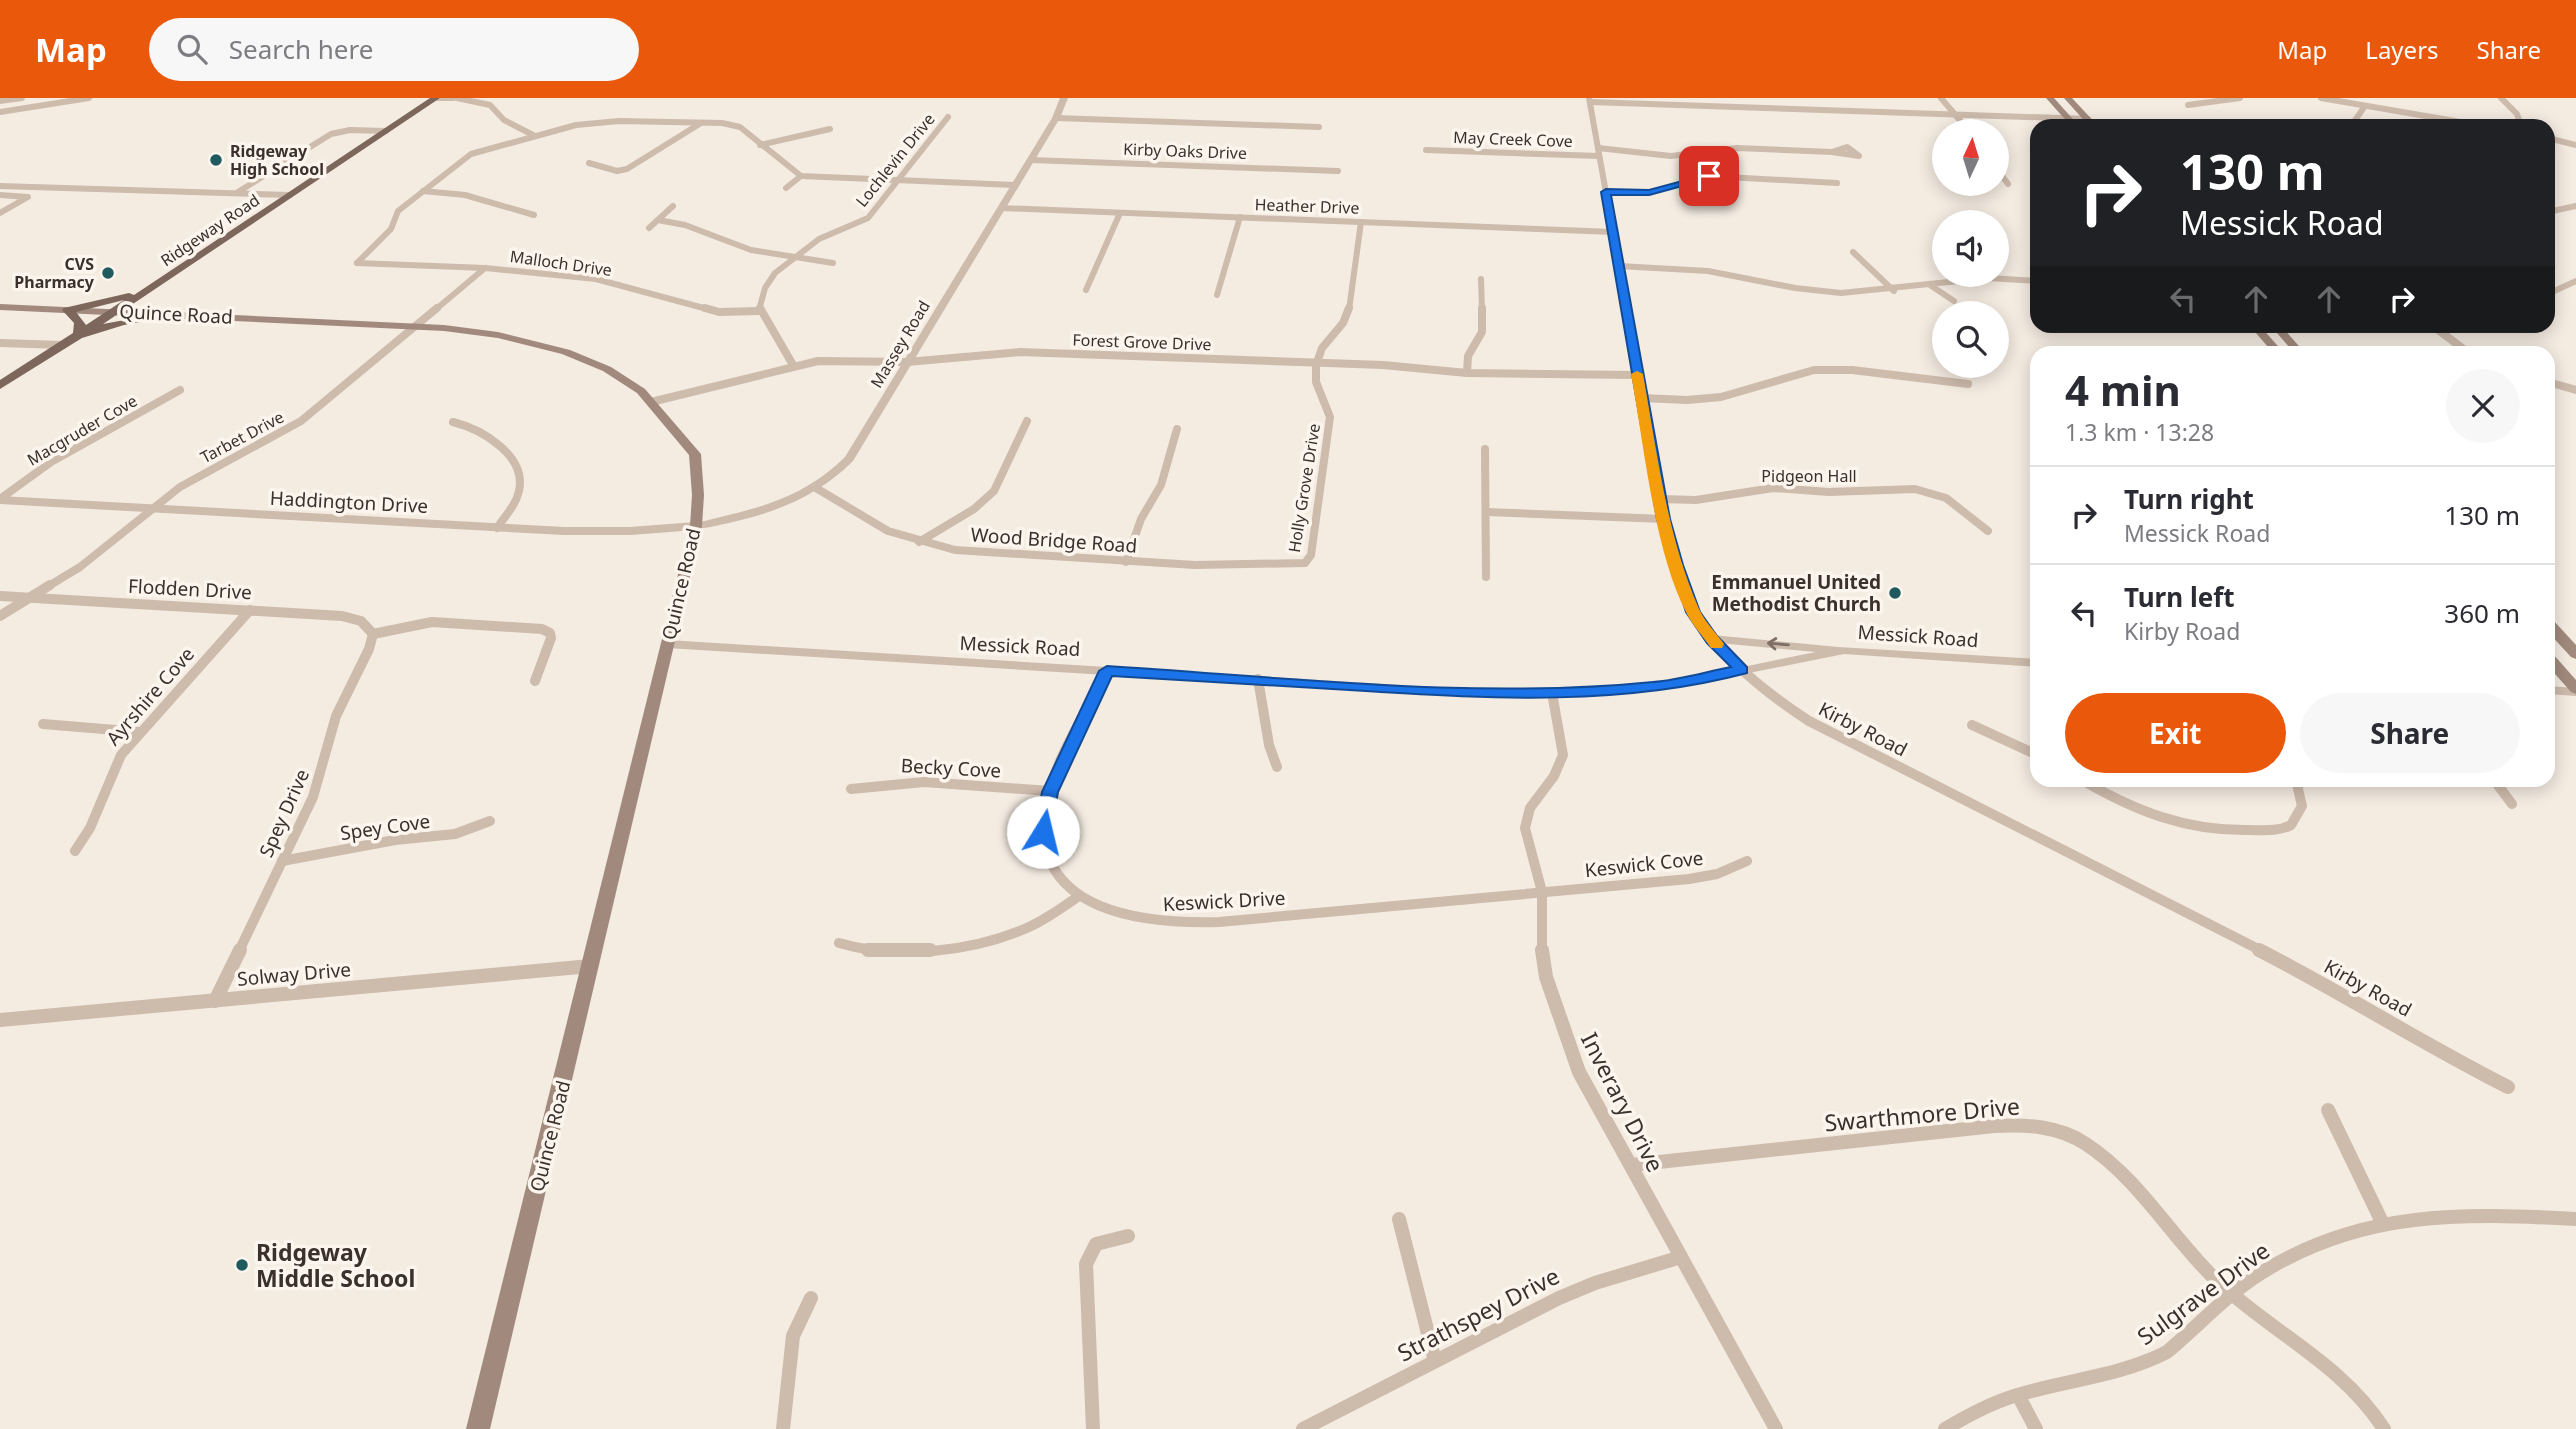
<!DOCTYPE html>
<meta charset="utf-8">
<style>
:root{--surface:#fff;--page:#f7f7f7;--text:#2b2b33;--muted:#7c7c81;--line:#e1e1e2;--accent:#ea580c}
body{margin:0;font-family:"Noto Sans",sans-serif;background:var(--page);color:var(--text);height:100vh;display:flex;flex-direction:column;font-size:26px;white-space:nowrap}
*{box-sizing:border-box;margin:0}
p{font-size:23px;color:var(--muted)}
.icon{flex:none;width:38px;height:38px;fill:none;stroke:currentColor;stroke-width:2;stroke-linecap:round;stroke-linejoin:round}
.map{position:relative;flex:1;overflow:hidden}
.details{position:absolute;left:2030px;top:248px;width:525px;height:441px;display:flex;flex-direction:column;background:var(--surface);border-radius:21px;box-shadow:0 4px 18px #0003}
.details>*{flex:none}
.top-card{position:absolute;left:2030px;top:21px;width:525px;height:214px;border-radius:21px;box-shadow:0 4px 18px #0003;background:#202124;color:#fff;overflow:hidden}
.needle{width:46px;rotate:4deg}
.tools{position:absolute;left:1932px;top:21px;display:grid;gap:14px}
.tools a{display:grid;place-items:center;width:77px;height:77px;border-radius:50%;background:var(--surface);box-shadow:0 4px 18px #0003;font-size:35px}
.pin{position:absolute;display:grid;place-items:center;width:60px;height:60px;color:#fff;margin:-30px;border-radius:14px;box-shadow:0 4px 10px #0006}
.me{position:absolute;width:77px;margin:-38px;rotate:9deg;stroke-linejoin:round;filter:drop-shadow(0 0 5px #0008)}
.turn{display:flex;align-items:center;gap:24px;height:147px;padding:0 35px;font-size:32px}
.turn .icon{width:91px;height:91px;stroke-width:2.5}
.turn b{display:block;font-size:49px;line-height:60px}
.lanes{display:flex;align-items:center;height:66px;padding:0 35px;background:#0003;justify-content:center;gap:35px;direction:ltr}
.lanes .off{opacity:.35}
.round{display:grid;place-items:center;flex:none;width:74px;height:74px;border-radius:37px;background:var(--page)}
.headline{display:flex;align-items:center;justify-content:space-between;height:119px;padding:0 35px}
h1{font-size:42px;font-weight:700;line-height:52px}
.primary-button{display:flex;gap:14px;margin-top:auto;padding:14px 35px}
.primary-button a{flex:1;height:80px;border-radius:42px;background:var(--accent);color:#fff;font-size:28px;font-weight:700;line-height:80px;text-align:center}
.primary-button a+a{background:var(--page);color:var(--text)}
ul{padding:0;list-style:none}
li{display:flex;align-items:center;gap:21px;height:98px;padding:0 35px;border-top:2px solid var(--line)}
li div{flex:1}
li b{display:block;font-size:26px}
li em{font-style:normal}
header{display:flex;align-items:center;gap:42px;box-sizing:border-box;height:98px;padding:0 35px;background:var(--accent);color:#fff}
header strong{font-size:33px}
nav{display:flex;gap:38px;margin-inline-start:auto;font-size:24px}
.search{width:490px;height:63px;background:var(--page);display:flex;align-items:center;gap:18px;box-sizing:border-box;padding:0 24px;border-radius:38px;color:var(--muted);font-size:26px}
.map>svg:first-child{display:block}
</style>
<header>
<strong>Map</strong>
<div class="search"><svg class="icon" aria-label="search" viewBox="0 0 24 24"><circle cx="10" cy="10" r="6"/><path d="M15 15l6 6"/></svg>Search here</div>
<nav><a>Map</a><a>Layers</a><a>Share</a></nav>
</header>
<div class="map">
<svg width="2576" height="1331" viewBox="0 0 2576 1331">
<rect width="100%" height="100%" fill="#f4ebe1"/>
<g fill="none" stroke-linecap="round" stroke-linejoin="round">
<g stroke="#cdbbac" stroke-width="6">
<polyline points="435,0 453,0"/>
<polyline points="457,0 490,7 504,22 533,37"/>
<polyline points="1589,0 1627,212"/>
<polyline points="1941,0 1969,33"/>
<polyline points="2321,0 2484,28"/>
<polyline points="2501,0 2517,16 2521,28"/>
<polyline points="0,3 22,0"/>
<polyline points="1590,4 2088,21"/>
<polyline points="2188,7 2240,0"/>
<polyline points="0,14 89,0"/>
<polyline points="1056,20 1319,29"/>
<polyline points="2351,28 2365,8"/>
<polyline points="2548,40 2576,47"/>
<polyline points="760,47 830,31"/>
<polygon points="1847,49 1859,58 1832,54"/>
<polyline points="1598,50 1671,58 1737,50 1832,54"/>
<polyline points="1426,52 1599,58"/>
<polyline points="1031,62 1338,73"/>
<polyline points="589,65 617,73 627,71 701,25"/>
<polyline points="1997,71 2008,86"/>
<polyline points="0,88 290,97"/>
<polyline points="786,90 801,78"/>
<polyline points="423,93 465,97 534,117"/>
<polyline points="238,94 331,36 350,32 386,33"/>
<polyline points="1606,94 1649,95 1709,78 1837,85"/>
<polyline points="0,97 28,99 0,115"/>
<polyline points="1001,110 1613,134"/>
<polyline points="2548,114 2576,108"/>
<polyline points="658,122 685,127 751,152 833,165"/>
<polyline points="649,130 673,108"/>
<polyline points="1853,154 1894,193"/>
<polyline points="357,165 391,131 398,113 471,56 576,27 619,23 722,25 740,29 801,78 1014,87"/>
<polyline points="357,165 485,170 596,181 711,212"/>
<polyline points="1619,168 1708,173 1795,190 1841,195 1988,180 2037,183"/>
<polyline points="1481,181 1482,212"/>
<polyline points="1930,187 1954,203"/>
<polyline points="1086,192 1120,115"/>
<polyline points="2548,196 2576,183"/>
<polyline points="1217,197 1240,119"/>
<polyline points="435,212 485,170"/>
<polyline points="759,212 765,190 775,175 819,141 868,120 948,19"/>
<polyline points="1349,212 1361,124"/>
</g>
<g stroke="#cdbbac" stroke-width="8">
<polyline points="705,210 719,214 759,213"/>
<polyline points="760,210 793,267"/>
<polyline points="1626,210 1664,421 1684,489"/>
<polyline points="2433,228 2470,256"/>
<polyline points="0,245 62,247"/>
<polyline points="1467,275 1468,258 1482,234 1482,210"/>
<polyline points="2548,284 2576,292"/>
<polyline points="1641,300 1687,302 1721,299 1814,272 1852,272 1968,286"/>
<polyline points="651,304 818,263 907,264 1020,254 1383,267 1467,275 1637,277"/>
<path d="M453,324c28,7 74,33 66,69 -3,14 -14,25 -22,37"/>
<polyline points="1485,351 1486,479"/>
<polyline points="816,390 888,433 955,452 1195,467 1305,465 1311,457 1330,319 1316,284 1316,267 1322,250 1343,225 1349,210"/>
<polyline points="0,401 51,364 180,292"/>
<polyline points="1660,401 1696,402 1773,390 1829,394 1915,391 1946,400 1988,433"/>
<polyline points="0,402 564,433 630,433 696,428"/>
<polyline points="1486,414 1664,421"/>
<polyline points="919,444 974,411 994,393 1027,323"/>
<polyline points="1126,464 1141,421 1161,387 1177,331"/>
<polyline points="47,489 80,469 180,389 301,323 437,210"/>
</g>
<g stroke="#cdbbac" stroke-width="10">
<path d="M1683,487c22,60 74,102 126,136l453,230"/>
<polyline points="0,498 342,518 361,523 373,536"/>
<polyline points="0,518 50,487"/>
<polyline points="373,536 432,524 542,531 550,535 551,540 535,583"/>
<path d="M1107,573c-21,43 -56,92 -62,141 -13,101 100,112 174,110l470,-43 28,-5 30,-13"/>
<polyline points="1258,581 1269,647 1277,669"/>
<polyline points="43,626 140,634"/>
<polyline points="1972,627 2037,657"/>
<path d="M2082,682c53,31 104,51 166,50 14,0 30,2 43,-5l11,-19 -6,-26"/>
<polyline points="2494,682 2512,706"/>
<polyline points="851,691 924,684 1050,693"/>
<polyline points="75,753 90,730 121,657 250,512"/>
<polyline points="282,763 395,742 455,736 490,723"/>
<path d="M839,845c58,17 134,9 190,-16 18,-8 34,-20 50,-31"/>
<polyline points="239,853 313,699 336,618 369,551 373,536"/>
<polyline points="1542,853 1542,794 1525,730 1530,710 1554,678 1563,657 1552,595"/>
</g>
<g stroke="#cdbbac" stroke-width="14">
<polyline points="868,852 930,852"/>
<polyline points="1542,852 1546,879 1579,974 1776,1331"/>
<path d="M2259,852c84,43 164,94 249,137"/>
<polyline points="215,903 240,852"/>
<polyline points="0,922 591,868"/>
<polyline points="2328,1012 2382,1124"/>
<path d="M1631,1067l363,-39c32,-2 65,0 92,18 53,35 84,91 128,134 56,54 127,84 170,151"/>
<polyline points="1399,1121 1435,1263"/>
<polyline points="2018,1297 2036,1331"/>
<polyline points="783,1331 793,1238 811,1200"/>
<polyline points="1093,1331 1086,1166 1096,1146 1128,1138"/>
<polyline points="1303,1331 1559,1200 1595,1185 1681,1159"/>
<path d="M1945,1331c20,-12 40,-23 63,-31 53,-18 108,-20 159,-46 31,-26 59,-57 94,-79 101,-63 201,-60 315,-54"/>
</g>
<g fill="#cdbbac" fill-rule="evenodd">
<path d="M1060,0h8l-8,20 -207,343c-35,35 -76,51 -124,62 -12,2 -25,7 -37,5v-4c60,-15 107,-22 153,-67l207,-339z"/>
<path d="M1712,537l126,12 199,12v8l-193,-13 -165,33 -51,7 -76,3 -102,-1 -783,-48 -6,-4 6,-4 783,48c59,0 118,2 176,-2 64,-5 128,-22 190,-34l-108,-10 -2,-3 2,-3z"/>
<polygon points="2548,588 2576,590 2576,598 2548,596"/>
</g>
<g fill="#a18a7d" fill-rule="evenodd">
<polygon points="2046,0 2054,0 2079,28 2071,28"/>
<polygon points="2064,0 2072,0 2098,28 2089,28"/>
<polygon points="0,206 444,227 498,234 570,252 611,269 645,291 701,356 704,397 702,428 490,1331 466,1331 690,428 692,397 689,357 637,295 603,273 562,256 498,240 444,233 0,212"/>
<polygon points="2250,228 2260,228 2285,256 2274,256"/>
<polygon points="2271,228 2281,228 2306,256 2295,256"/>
<polygon points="2548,521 2553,522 2576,547 2576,561 2571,559 2548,534"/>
<polygon points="2548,554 2553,556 2576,582 2576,596 2571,594 2548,568"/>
</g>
<path fill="#7d675c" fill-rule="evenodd" d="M430,0h10l-337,226 71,-13 6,3 -2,2 -54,9 -42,13 -82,51v-9l73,-47 1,-10 -12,-13 2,-2 65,-15 5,2zM124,202l-38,25 -10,-13z"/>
</g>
<defs><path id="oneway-shaft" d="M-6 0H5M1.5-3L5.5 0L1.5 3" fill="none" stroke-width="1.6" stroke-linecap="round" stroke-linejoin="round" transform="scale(1.75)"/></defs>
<use stroke="#7d6f65" href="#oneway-shaft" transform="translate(1778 546) rotate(-175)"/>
<path fill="#1a73e8" stroke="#114b97" stroke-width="2" d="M1709,76l3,4 -63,17h-38l59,324 13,46 17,47 17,24 30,31v6c-124,33 -254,26 -381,18 -84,-5 -169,-10 -254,-15l-54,116 -7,40 -2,4h-12l-2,-4 7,-40 57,-121 8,-5c178,11 368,34 546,16 26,-2 52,-10 78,-15l-24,-24 -21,-31 -29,-93 -56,-327 5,-3 43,1z"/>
<path fill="#f59e0b" d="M1637,273l6,3c14,79 24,162 56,235 6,13 17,24 25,35l-2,4h-11c-8,-12 -19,-23 -25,-36 -32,-62 -42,-168 -55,-238z"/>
<g fill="#1f5a5e" stroke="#fbf5ee" stroke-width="2.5">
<circle cx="216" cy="62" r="7"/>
<circle cx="108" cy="175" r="7"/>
<circle cx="1895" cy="495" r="7"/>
<circle cx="242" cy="1167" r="7"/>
</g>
<g text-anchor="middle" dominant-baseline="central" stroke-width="7" stroke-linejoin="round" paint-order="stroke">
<g font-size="16" fill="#3b302b" stroke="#fbf5ee">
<text transform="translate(1513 41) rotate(2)">May Creek Cove</text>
<text transform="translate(1185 53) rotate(2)">Kirby Oaks Drive</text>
<text transform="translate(895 62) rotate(-51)">Lochlevin Drive</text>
<text transform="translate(1307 108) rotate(2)">Heather Drive</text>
<text transform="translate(210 132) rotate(-34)">Ridgeway Road</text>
<text transform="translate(561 165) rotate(8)">Malloch Drive</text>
<text transform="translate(1142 244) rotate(2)">Forest Grove Drive</text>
<text transform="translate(900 246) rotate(-59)">Massey Road</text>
<text transform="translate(82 332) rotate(-30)">Macgruder Cove</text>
<text transform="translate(242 339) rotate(-28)">Tarbet Drive</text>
<text x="1809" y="378">Pidgeon Hall</text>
<text transform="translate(1304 390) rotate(-81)">Holly Grove Drive</text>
</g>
<g font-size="16" font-weight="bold" fill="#3b302b" stroke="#fbf5ee" text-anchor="start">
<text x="230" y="53">Ridgeway<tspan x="230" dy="18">High School</tspan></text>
<text x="94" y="166" text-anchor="end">CVS<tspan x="94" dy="18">Pharmacy</tspan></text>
</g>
<g font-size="19" fill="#3b302b" stroke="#fbf5ee">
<text transform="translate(176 216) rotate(3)">Quince Road</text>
<text transform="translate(349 404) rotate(3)">Haddington Drive</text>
<text transform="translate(1054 442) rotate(4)">Wood Bridge Road</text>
<text transform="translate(681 486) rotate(-77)">Quince Road</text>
<text transform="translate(190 491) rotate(3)">Flodden Drive</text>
<text transform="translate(1918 538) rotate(4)">Messick Road</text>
<text transform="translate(1020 548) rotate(3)">Messick Road</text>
<text transform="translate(150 598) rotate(-49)">Ayrshire Cove</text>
<text transform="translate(1863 631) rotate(27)">Kirby Road</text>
<text transform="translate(951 670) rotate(3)">Becky Cove</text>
<text transform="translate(284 715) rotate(-66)">Spey Drive</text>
<text transform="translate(385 729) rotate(-8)">Spey Cove</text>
<text transform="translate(1644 766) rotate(-6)">Keswick Cove</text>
<text transform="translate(1224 803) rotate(-3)">Keswick Drive</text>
<text transform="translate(294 876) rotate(-5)">Solway Drive</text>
<text transform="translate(2368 890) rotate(29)">Kirby Road</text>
<text transform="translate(550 1038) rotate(-76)">Quince Road</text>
</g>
<g font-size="19" font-weight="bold" fill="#3b302b" stroke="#fbf5ee" text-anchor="end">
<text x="1881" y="484">Emmanuel United<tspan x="1881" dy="22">Methodist Church</tspan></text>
</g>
<g font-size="23" fill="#3b302b" stroke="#fbf5ee">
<text transform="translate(1623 1004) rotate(63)">Inverary Drive</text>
<text transform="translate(1922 1016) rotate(-5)">Swarthmore Drive</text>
<text transform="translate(2203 1195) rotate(-36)">Sulgrave Drive</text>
<text transform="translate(1478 1216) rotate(-27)">Strathspey Drive</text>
</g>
<g font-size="23" font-weight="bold" fill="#3b302b" stroke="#fbf5ee" text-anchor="start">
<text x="256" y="1154">Ridgeway<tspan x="256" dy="26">Middle School</tspan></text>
</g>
</g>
</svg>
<div class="tools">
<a><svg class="needle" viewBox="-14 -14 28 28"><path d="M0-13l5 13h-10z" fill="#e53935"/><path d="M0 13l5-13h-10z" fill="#7c7c81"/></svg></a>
<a><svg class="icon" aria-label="sound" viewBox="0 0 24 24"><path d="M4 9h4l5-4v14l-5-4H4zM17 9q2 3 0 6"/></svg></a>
<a><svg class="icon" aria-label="search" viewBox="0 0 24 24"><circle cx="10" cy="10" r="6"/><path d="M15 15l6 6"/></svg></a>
</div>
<div class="pin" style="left:1709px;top:78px;background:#d93025"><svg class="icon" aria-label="arrive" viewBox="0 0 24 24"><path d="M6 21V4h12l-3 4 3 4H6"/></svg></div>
<svg class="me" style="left:1043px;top:734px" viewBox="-20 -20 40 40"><circle r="19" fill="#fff"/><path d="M0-13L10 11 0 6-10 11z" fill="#1a73e8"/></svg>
<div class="top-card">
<div class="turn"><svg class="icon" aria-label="right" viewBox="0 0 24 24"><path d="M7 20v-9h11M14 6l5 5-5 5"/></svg><div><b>130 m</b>Messick Road</div></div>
<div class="lanes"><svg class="icon off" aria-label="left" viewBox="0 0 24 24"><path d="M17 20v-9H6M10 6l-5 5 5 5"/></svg><svg class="icon off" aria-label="ahead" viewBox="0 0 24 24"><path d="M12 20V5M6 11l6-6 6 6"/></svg><svg class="icon off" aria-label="ahead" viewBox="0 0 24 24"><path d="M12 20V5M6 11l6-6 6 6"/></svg><svg class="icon" aria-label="right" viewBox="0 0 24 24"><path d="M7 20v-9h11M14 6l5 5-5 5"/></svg></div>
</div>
<section class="details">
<div class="headline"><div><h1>4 min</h1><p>1.3 km · 13:28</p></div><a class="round"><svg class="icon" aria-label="close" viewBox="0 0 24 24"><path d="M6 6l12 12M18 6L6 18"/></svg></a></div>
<ul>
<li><svg class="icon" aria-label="right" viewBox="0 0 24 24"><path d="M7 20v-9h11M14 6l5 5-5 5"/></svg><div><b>Turn right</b><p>Messick Road</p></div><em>130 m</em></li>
<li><svg class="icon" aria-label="left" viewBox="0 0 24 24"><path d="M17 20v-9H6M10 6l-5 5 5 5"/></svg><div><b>Turn left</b><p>Kirby Road</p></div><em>360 m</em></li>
</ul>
<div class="primary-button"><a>Exit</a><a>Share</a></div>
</section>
</div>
